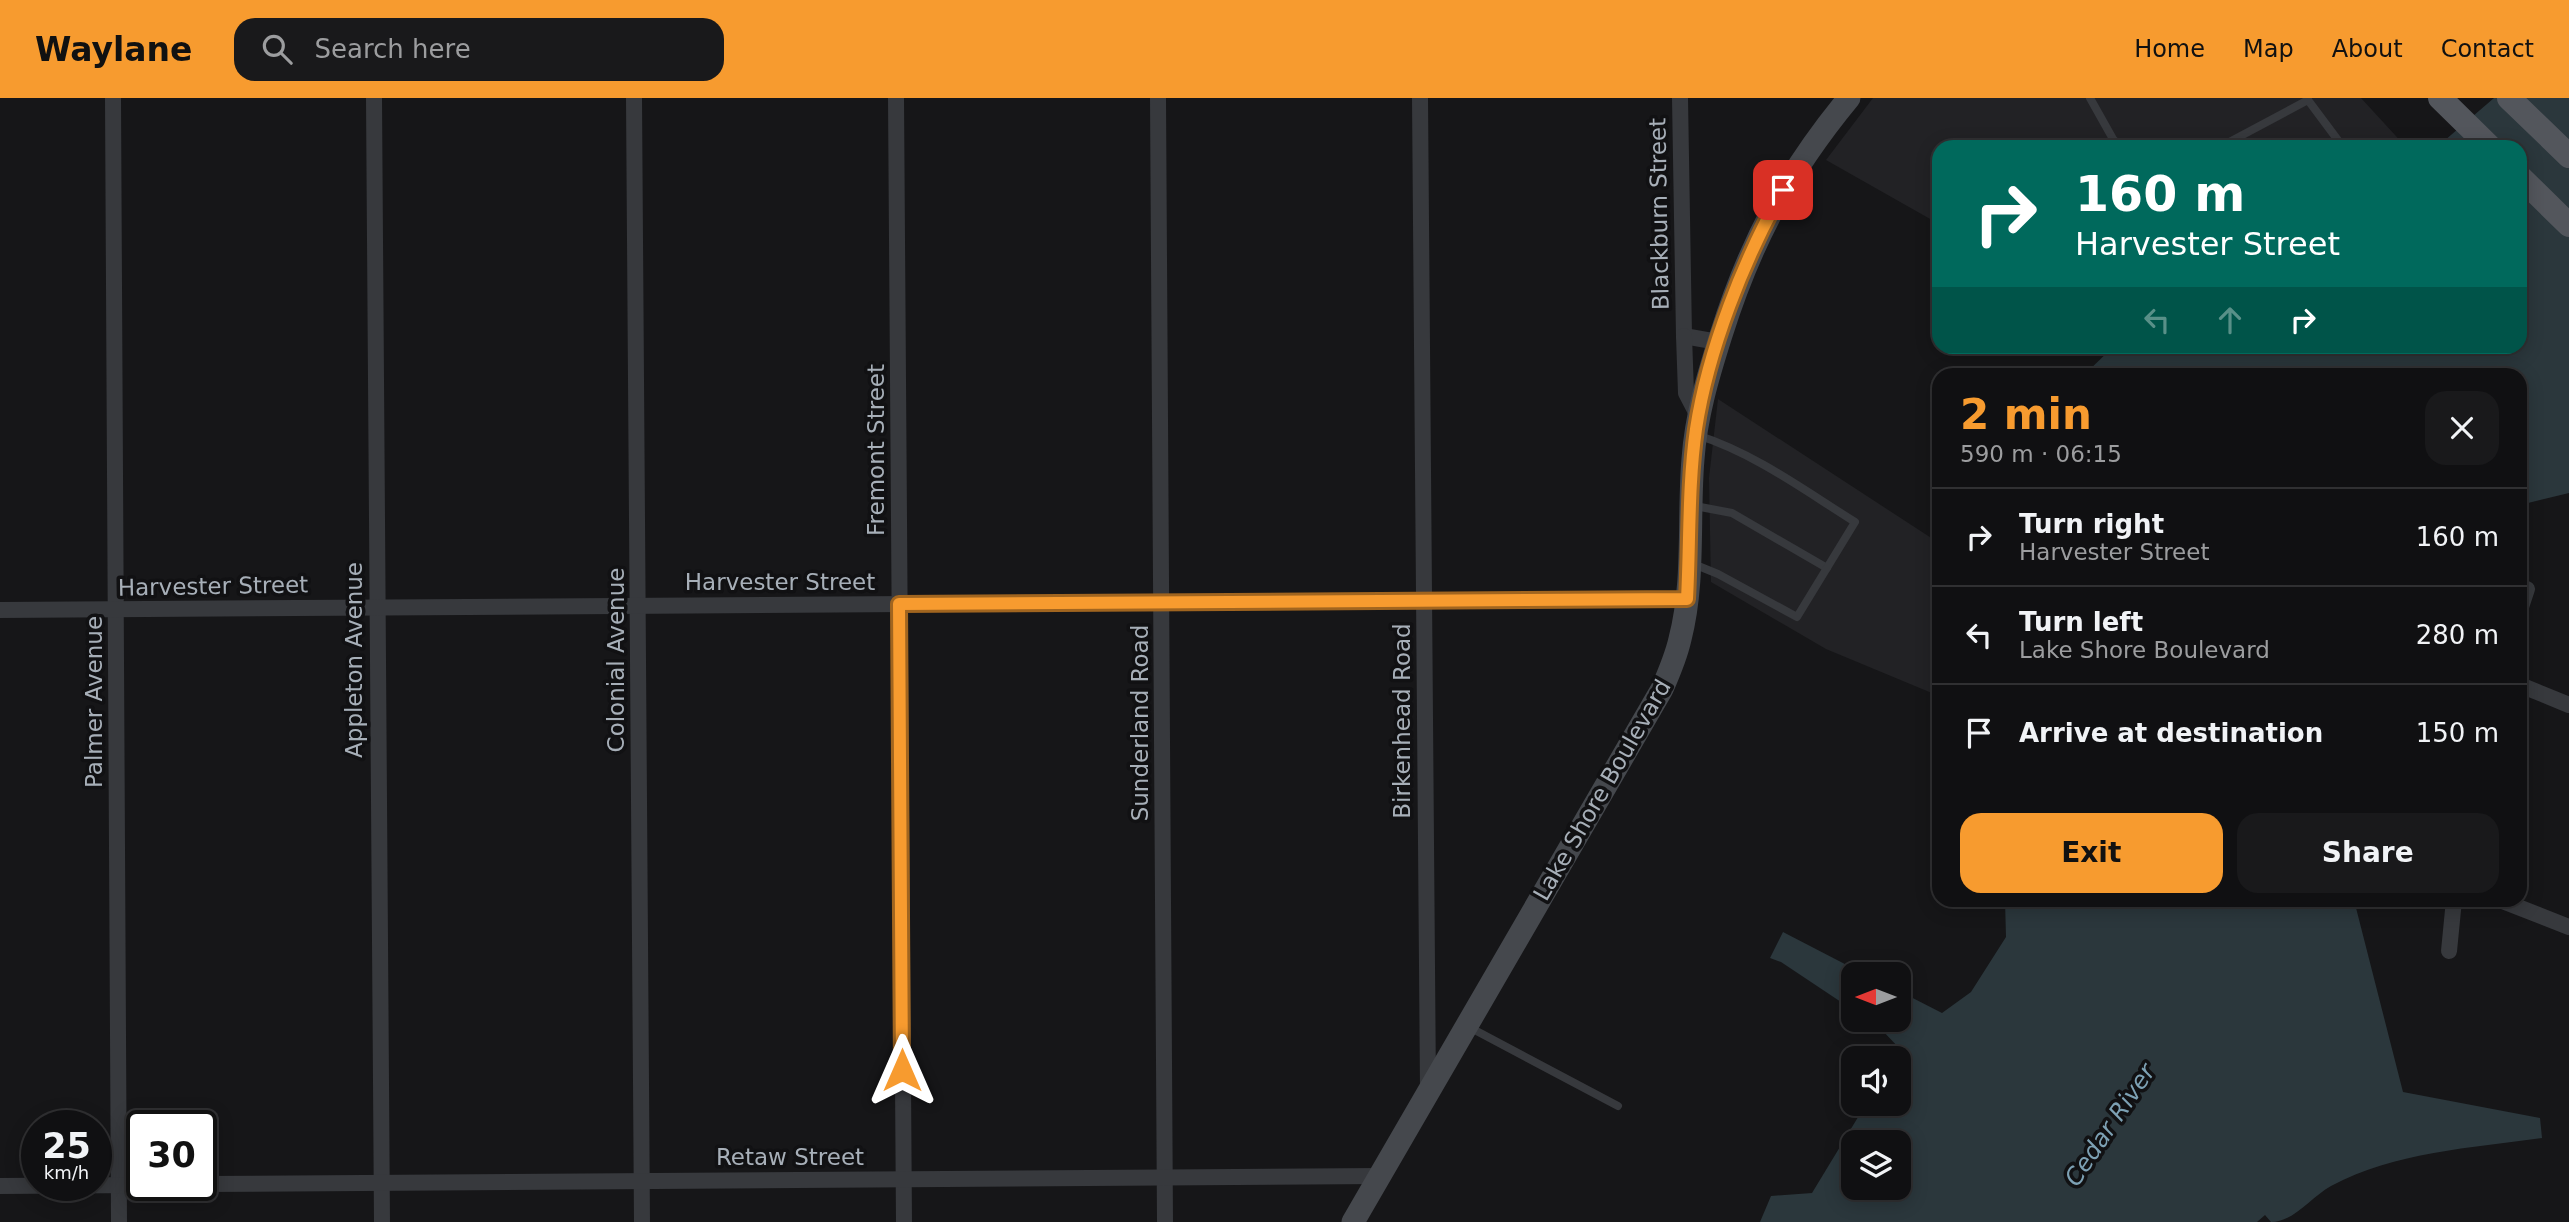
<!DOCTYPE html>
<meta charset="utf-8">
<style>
:root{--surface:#101012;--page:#19191b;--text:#f1f3f6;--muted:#9c9d9f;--line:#303032;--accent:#f79b2f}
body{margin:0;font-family:"DejaVu Sans",sans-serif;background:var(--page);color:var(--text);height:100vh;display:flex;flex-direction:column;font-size:26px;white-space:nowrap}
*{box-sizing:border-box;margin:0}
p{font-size:23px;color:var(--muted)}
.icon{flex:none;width:38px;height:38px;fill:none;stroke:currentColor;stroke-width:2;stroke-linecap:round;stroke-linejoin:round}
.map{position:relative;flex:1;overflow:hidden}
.sheet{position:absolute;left:1932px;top:270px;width:595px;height:539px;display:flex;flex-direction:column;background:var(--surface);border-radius:21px;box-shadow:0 4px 18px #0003,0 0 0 2px var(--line)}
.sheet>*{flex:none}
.top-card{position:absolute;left:1932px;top:42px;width:595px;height:214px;border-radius:21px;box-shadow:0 4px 18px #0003,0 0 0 2px var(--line);background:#00695c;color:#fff;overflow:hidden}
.needle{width:46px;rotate:270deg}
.buttons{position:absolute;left:1841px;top:864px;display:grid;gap:14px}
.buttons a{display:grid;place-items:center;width:70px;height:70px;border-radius:14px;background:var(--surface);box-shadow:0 4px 18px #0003,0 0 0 2px var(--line);font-size:35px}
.speed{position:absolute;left:21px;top:1012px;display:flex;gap:14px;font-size:35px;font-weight:700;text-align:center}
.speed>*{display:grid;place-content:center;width:91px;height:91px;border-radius:50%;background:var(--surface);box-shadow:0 4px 18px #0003,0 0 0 2px var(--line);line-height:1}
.speed small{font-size:18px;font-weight:400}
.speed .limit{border:4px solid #111;border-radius:10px;background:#fff;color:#111}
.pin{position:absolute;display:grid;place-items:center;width:60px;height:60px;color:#fff;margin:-30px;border-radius:14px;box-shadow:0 4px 10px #0006}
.me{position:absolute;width:77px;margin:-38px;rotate:0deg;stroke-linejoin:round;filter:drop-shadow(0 0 5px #0008)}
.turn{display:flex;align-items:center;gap:24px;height:147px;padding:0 28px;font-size:32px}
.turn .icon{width:91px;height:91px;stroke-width:2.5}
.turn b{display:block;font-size:49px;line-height:60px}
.lanes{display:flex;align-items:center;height:66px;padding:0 28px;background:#0003;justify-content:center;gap:35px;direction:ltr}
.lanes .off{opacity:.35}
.round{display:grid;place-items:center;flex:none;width:74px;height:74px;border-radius:21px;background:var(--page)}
.head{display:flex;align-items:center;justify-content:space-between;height:119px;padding:0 28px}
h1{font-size:42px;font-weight:700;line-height:52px;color:var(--accent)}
.button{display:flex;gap:14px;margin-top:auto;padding:14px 28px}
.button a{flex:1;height:80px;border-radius:21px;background:var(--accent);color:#111;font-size:28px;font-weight:700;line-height:80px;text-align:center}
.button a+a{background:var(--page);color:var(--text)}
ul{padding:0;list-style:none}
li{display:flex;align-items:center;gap:21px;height:98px;padding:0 28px;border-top:2px solid var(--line)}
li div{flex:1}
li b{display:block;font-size:26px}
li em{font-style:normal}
header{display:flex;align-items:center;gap:42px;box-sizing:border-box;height:98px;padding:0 35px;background:var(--accent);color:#111}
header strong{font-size:33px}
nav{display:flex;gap:38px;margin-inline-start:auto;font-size:24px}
.search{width:490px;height:63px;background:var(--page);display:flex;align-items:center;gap:18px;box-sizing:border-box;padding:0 24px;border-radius:21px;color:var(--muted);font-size:26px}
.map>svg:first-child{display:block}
</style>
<header>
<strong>Waylane</strong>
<div class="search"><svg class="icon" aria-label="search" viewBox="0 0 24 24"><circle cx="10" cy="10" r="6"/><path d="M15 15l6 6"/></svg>Search here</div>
<nav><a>Home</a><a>Map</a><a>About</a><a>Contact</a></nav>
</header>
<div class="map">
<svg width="2569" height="1124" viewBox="0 0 2569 1124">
<rect width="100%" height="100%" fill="#161618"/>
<g fill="#222225">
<polygon points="1873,0 2361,0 2406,49 1939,49 1939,126 1826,62"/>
<polygon points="1718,301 1939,445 1939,598 1826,551 1711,484 1709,380"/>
</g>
<g fill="#2b373c" fill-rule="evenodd">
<polygon points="2494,0 2569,0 2569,395 2520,407 2520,276 2085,276 2113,249 2520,248 2520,49 2437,49"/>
<path d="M2005,802h349l49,192 137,26 2,20c-71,10 -147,14 -211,48 -20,11 -37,36 -60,36l-6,-7 -8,7h-497l11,-26 41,-3 54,-89h33v-45h-5l6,-10 -19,-20 -13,-9h31v-29l43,22 29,-21 35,-55zM1853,1045h46v45h-46z"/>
<polygon points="1783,834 1866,877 1853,877 1853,912 1781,864 1770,860"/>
</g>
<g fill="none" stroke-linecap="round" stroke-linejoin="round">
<g stroke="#37393d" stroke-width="8">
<polyline points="2090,0 2113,41 2121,49"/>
<polyline points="2308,2 2343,49"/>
<polyline points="2220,49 2308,2 2307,0"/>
<polyline points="1695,408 1732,415 1827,470"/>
<path d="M1691,465l27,11 79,43 58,-95c-51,-32 -101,-69 -158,-87"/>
<polyline points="1469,929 1618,1008"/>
</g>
<g stroke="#37393d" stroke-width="16">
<polyline points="113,0 119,1124"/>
<polyline points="374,0 382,1124"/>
<polyline points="634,0 642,1124"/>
<polyline points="896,0 904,1124"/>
<polyline points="1158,0 1165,1124"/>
<polyline points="1420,0 1428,992"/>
<polyline points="1680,0 1684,238 1718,244"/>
<polyline points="1684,238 1686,295 1698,318"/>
<polyline points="0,512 1687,501"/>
<polyline points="2520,512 2527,491"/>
<polyline points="2520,587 2569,607"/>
<polyline points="2500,802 2569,829"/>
<polyline points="2449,853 2454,802"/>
<polyline points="201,1086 1380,1078"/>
<polyline points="0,1088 142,1087"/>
</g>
<path stroke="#45484d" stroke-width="23" d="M1353,1124l309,-533c7,-16 14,-32 18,-50 15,-58 8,-121 13,-180 3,-43 15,-83 28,-124 29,-92 66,-162 128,-237"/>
<g stroke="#53565c" stroke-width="24">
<polyline points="2440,0 2490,49"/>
<polyline points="2509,0 2569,58"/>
<polyline points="2520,79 2569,127"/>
</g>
</g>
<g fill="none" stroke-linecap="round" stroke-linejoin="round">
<defs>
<path id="route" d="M902,972l-3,-466 788,-5c3,-56 1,-114 9,-170 12,-79 48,-170 87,-239"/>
</defs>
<use href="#route" stroke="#a1651f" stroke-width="18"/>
<use href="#route" stroke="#f79b2f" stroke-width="12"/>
</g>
<g text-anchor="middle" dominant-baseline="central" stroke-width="7" stroke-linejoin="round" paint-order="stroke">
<g font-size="23" fill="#a7afb8" stroke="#111113">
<text transform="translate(1659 116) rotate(-91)">Blackburn Street</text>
<text transform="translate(876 352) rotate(-90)">Fremont Street</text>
<text x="780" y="484">Harvester Street</text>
<text transform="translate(213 488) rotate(-1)">Harvester Street</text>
<text transform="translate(354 562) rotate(-90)">Appleton Avenue</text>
<text transform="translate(616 562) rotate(-90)">Colonial Avenue</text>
<text transform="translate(94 604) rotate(-90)">Palmer Avenue</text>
<text transform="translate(1402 623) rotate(-90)">Birkenhead Road</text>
<text transform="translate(1140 625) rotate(-90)">Sunderland Road</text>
<text transform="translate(1602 692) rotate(-60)">Lake Shore Boulevard</text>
<text x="790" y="1059">Retaw Street</text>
</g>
<g font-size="24" font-style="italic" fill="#7da1b4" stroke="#111113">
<text transform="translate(2110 1027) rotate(-56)">Cedar River</text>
</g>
</g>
</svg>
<div class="buttons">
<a><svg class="needle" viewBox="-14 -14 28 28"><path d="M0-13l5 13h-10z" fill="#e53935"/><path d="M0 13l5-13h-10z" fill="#9c9d9f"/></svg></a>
<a><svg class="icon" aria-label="sound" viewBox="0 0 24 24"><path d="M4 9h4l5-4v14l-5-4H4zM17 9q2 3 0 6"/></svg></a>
<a><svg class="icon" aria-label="layers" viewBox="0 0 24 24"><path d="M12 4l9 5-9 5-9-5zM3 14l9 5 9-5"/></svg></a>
</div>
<div class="speed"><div>25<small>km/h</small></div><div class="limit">30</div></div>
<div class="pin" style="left:1783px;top:92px;background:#d93025"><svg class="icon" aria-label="arrive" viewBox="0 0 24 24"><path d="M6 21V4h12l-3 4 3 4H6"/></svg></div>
<svg class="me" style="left:902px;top:972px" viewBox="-20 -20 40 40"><path d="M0-17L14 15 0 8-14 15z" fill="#f79b2f" stroke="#fff" stroke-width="4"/></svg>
<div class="top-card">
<div class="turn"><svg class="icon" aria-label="right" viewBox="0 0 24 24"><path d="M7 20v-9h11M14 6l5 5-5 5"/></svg><div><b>160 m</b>Harvester Street</div></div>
<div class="lanes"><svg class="icon off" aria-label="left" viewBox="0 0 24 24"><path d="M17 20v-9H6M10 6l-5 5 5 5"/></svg><svg class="icon off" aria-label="ahead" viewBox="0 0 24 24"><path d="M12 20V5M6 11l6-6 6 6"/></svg><svg class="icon" aria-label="right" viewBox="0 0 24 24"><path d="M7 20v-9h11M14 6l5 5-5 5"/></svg></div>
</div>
<section class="sheet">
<div class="head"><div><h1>2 min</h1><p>590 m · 06:15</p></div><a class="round"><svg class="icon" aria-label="close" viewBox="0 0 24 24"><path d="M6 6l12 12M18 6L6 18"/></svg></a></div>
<ul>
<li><svg class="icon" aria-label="right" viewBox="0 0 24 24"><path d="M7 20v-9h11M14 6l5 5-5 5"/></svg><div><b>Turn right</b><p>Harvester Street</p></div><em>160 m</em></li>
<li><svg class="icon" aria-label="left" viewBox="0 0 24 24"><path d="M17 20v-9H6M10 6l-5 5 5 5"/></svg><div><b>Turn left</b><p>Lake Shore Boulevard</p></div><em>280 m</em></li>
<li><svg class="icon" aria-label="arrive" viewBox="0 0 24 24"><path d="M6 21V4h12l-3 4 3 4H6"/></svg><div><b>Arrive at destination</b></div><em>150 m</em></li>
</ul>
<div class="button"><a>Exit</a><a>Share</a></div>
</section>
</div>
